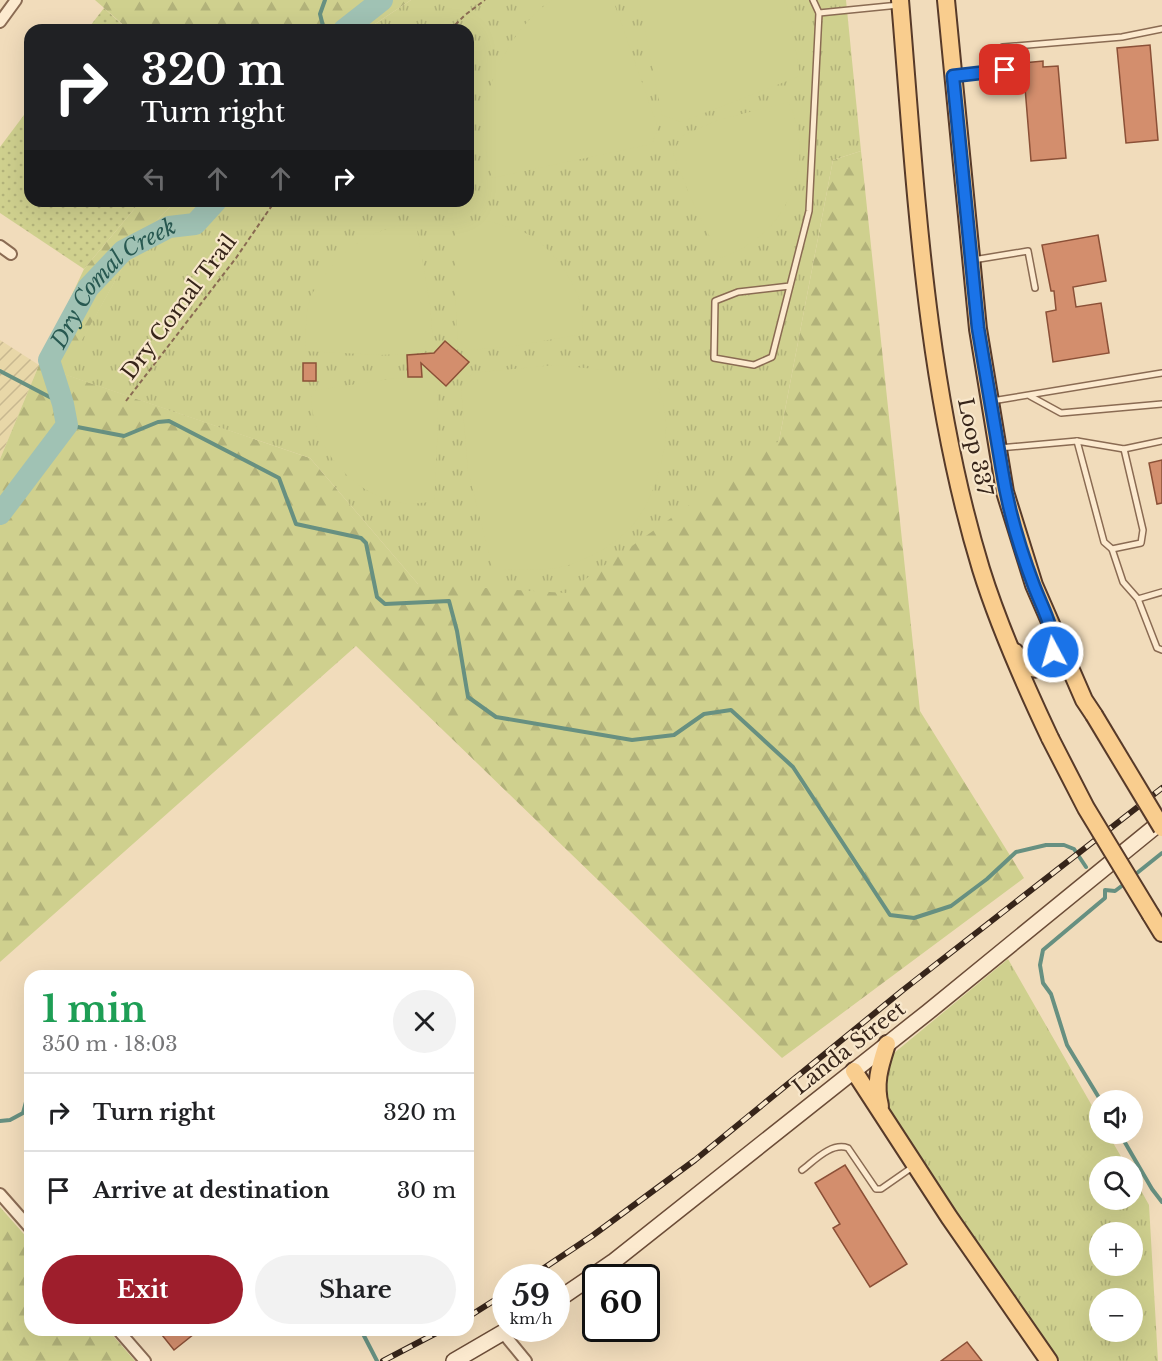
<!DOCTYPE html>
<meta charset="utf-8">
<style>
:root{--surface:#fff;--page:#f2f2f2;--text:#202124;--muted:#757577;--line:#e0e0e0;--accent:#9e1e2c}
body{margin:0;font-family:"Libre Baskerville",serif;background:var(--page);color:var(--text);height:100vh;display:flex;flex-direction:column;font-size:22px;white-space:nowrap}
*{box-sizing:border-box;margin:0}
p{font-size:20px;color:var(--muted)}
.icon{flex:none;width:33px;height:33px;fill:none;stroke:currentColor;stroke-width:2;stroke-linecap:round;stroke-linejoin:round}
.map{position:relative;flex:1;overflow:hidden}
.details{position:absolute;left:24px;top:970px;width:450px;height:366px;display:flex;flex-direction:column;background:var(--surface);border-radius:18px;box-shadow:0 6px 24px #0002}
.details>*{flex:none}
.top-card{position:absolute;left:24px;top:24px;width:450px;height:183px;border-radius:18px;box-shadow:0 6px 24px #0002;background:#202124;color:#fff;overflow:hidden}
.fabs{position:absolute;left:1089px;top:1090px;display:grid;gap:12px}
.fabs a{display:grid;place-items:center;width:54px;height:54px;border-radius:50%;background:var(--surface);box-shadow:0 6px 24px #0002;font-size:30px}
.speed{position:absolute;left:492px;top:1264px;display:flex;gap:12px;font-size:30px;font-weight:700;text-align:center}
.speed>*{display:grid;place-content:center;width:78px;height:78px;border-radius:50%;background:var(--surface);box-shadow:0 6px 24px #0002;line-height:1}
.speed small{font-size:15px;font-weight:400}
.speed .limit{border:3px solid #111;border-radius:9px;background:#fff;color:#111}
.pin{position:absolute;display:grid;place-items:center;width:51px;height:51px;color:#fff;margin:-26px;border-radius:12px;box-shadow:0 3px 9px #0006}
.me{position:absolute;width:66px;margin:-33px;rotate:354deg;stroke-linejoin:round;filter:drop-shadow(0 0 4px #0008)}
.turn{display:flex;align-items:center;gap:21px;height:126px;padding:0 18px;font-size:27px}
.turn .icon{width:78px;height:78px;stroke-width:2.5}
.turn b{display:block;font-size:42px;line-height:51px}
.lanes{display:flex;align-items:center;height:57px;padding:0 18px;background:#0003;justify-content:center;gap:30px;direction:ltr}
.lanes .off{opacity:.35}
.round{display:grid;place-items:center;flex:none;width:63px;height:63px;border-radius:32px;background:var(--page)}
.head{display:flex;align-items:center;justify-content:space-between;height:102px;padding:0 18px}
h1{font-size:36px;font-weight:700;line-height:45px;color:#1e9e55}
.primary-button{display:flex;gap:12px;margin-top:auto;padding:12px 18px}
.primary-button a{flex:1;height:69px;border-radius:36px;background:var(--accent);color:#fff;font-size:24px;font-weight:700;line-height:69px;text-align:center}
.primary-button a+a{background:var(--page);color:var(--text)}
ul{padding:0;list-style:none}
li{display:flex;align-items:center;gap:18px;height:78px;padding:0 18px;border-top:2px solid var(--line)}
li div{flex:1}
li b{display:block;font-size:22px}
li em{font-style:normal}
.map>svg:first-child{display:block}
</style>
<div class="map">
<svg width="1162" height="1361" viewBox="0 0 1162 1361">
<defs>
<pattern id="farmland-furrows" width="10" height="10" patternUnits="userSpaceOnUse" patternTransform="scale(1.5)"><rect width="10" height="10" fill="#e8d7a8"/><path d="M-1 1l2-2M0 10L10 0M9 11l2-2" fill="none" stroke="#c8b890"/></pattern>
<pattern id="grass-dots" width="8" height="8" patternUnits="userSpaceOnUse" patternTransform="scale(1.5)"><rect width="8" height="8" fill="#cfd08e"/><path d="M2 2h.1M6 6h.1" fill="none" stroke="#b2b27a" stroke-width="1.8" stroke-linecap="round"/></pattern>
<pattern id="forest-firs" width="22" height="20" patternUnits="userSpaceOnUse" patternTransform="scale(1.5)"><rect width="22" height="20" fill="#cfd08e"/><path d="M5 1l3.5 6h-7zM16 11l3.5 6h-7z" fill="#b2b27a"/></pattern>
<pattern id="park-tufts" width="24" height="20" patternUnits="userSpaceOnUse" patternTransform="scale(1.5)"><rect width="24" height="20" fill="#cfd08e"/><path d="M3 7l-1-3M5 7V3M7 7l1-3M15 17l-1-3M17 17v-4M19 17l1-3" fill="none" stroke="#b2b27a"/></pattern>
</defs>
<rect width="100%" height="100%" fill="#f1dcbb"/>
<polygon fill="url(#farmland-furrows)" points="0,340 39,365 0,459"/>
<g fill="url(#grass-dots)">
<polygon points="104,8 128,30 87,30"/>
<polygon points="30,107 30,201 141,201 84,269 0,213 0,147"/>
</g>
<g fill="url(#forest-firs)">
<polygon points="95,0 411,0 366,30 129,30"/>
<polygon points="861,151 920,711 1024,878 782,1058 356,646 0,962 0,459 39,365 84,269 141,201 176,201 137,241 64,374 310,458 418,584 779,441 833,160"/>
<polygon points="0,1207 30,1241 30,1330 109,1331 135,1361 0,1361"/>
</g>
<g fill="url(#park-tufts)" fill-rule="evenodd">
<polygon points="411,0 846,0 861,151 833,160 779,441 566,593 418,584 310,458 63,374 137,241 176,201 468,201 468,30 366,30"/>
<path d="M1008,959l91,159 1,16h8l19,33h-27v33h32l1,-24 16,29 9,156h-98l-167,-240 -10,-28 5,-35zM1100,1233h32v33h-32zM1100,1299h32v33h-32z"/>
</g>
<g fill="#cfd08e">
<path d="M552,0h61l45,128 -6,16 -160,34c-3,-13 -7,-28 -8,-41 -4,-50 28,-110 68,-137z"/>
<polygon points="639,0 784,0 790,14 800,76 681,122 662,115"/>
<path d="M789,102c28,64 -2,134 -69,156l-31,-64 -16,-41 9,-17 36,-16z"/>
<path d="M487,221c15,4 30,7 44,15 23,15 43,43 50,70 2,9 1,19 1,28l-73,13 -41,3 -10,-10 -3,-43v-74z"/>
<path d="M416,224l14,81 3,36 -11,12 -42,2 -75,-4c1,-17 0,-38 6,-55 2,-5 7,-10 10,-15 22,-34 54,-55 95,-57z"/>
<path d="M555,365l100,10c4,16 11,33 11,49 1,34 -15,86 -41,109 -15,14 -39,27 -59,33 -23,6 -50,3 -73,3l-25,-98 -7,-84 11,-14z"/>
<path d="M423,377l14,12 1,38 -4,75c-10,0 -22,3 -32,1 -53,-9 -92,-59 -91,-112l78,-12z"/>
</g>
<g fill="none" stroke-linecap="round" stroke-linejoin="round">
<g stroke="#679081" stroke-width="4">
<polyline points="324,30 320,14 325,0"/>
<polyline points="0,371 63,404"/>
<polyline points="67,425 124,436 158,422 169,421 279,478 296,524 361,538 366,543 377,597 385,604 449,601 457,631 468,697 496,717 632,740 674,735 704,714 731,710 793,767 890,915 914,918 951,906 987,879 1016,852 1046,845 1064,845 1074,849 1086,867"/>
<polyline points="1132,877 1162,853"/>
<polyline points="1101,1101 1067,1045 1051,994 1043,983 1040,965 1043,950 1105,898 1105,890 1115,891 1127,882"/>
<polyline points="0,1121 10,1120 23,1113 30,1087"/>
<polyline points="1120,1134 1152,1189 1162,1202"/>
<polyline points="361,1330 377,1361"/>
</g>
<g stroke="#a0c2b4" stroke-width="22">
<polyline points="344,30 382,0"/>
<path id="s1" d="M0,514l67,-89 -4,-21 -14,-44 39,-72 35,-37 46,-24 26,-3 21,-23"/>
</g>
</g>
<g fill="#d38e6d" stroke="#8b5037" stroke-width="1.5">
<polygon points="1150,45 1158,140 1126,143 1117,48"/>
<polygon points="1043,61 1043,67 1058,66 1066,158 1031,161 1023,63"/>
<polygon points="1098,235 1106,281 1073,287 1076,307 1101,303 1109,353 1053,362 1046,312 1056,310 1054,291 1051,291 1042,245"/>
<polygon points="445,341 469,362 446,386 421,363 422,377 408,377 407,355 434,353"/>
<rect x="303" y="363" width="13" height="18"/>
<polygon points="1162,460 1162,503 1157,504 1149,463"/>
<polygon points="845,1165 907,1264 870,1287 833,1228 840,1224 815,1183"/>
<polygon points="158,1330 199,1330 174,1350"/>
<polygon points="967,1342 982,1361 941,1361"/>
</g>
<g fill="none" stroke-linecap="round" stroke-linejoin="round">
<defs>
<g id="lane">
<polyline points="819,13 899,5"/>
<polyline points="955,76 1005,70 1003,47 1122,37 1162,29"/>
<polyline points="973,260 1028,251 1035,288"/>
<polyline points="790,286 738,292 715,301 714,358 754,365 772,357 809,211 819,13 813,0"/>
<polyline points="1030,396 1061,413 1162,404"/>
<polyline points="992,401 1162,373"/>
<polyline points="1077,441 1104,542 1112,549 1141,543 1143,530 1124,449"/>
<polyline points="999,448 1077,441 1124,449 1162,441"/>
<polyline points="1112,549 1123,582 1138,599 1157,648 1162,650"/>
<polyline points="1138,599 1162,592"/>
<path d="M802,1170c12,-9 29,-28 46,-22l28,41h5l33,-23"/>
</g>
<g id="street">
<polyline points="0,22 16,0"/>
<polyline points="0,246 11,254"/>
<polyline points="0,1194 30,1228"/>
<polyline points="118,1330 145,1361"/>
<polyline points="503,1333 526,1361"/>
</g>
<g id="secondary">
<polyline points="556,1301 613,1262 928,1012 1162,821"/>
<polyline points="454,1361 509,1329"/>
</g>
<g id="primary">
<path d="M900,0c16,191 25,385 81,569 18,58 43,114 69,169"/>
<polyline points="946,0 978,329 1005,492 1034,585 1084,700 1094,715"/>
<path d="M1015,652c18,31 40,15 37,-17"/>
<polyline points="1151,915 1162,933"/>
<polyline points="854,1071 949,1217 1049,1361"/>
<path d="M880,1106c-6,-23 0,-40 7,-62"/>
</g>
</defs>
<use href="#lane" stroke="#8a6b53" stroke-width="8"/>
<use href="#street" stroke="#8a6b53" stroke-width="14"/>
<use href="#secondary" stroke="#6b4c37" stroke-width="18"/>
<use href="#primary" stroke="#573a29" stroke-width="20"/>
<g stroke="#8a6b53" stroke-width="2" stroke-dasharray="4.5 3" stroke-linecap="butt">
<polyline points="450,30 465,15 485,0"/>
<polyline points="126,401 236,258 275,201"/>
</g>
<use href="#lane" stroke="#fceacf" stroke-width="5"/>
<use href="#street" stroke="#fceacf" stroke-width="10"/>
<use href="#secondary" stroke="#fceacf" stroke-width="15"/>
<use href="#primary" stroke="#f9cd8e" stroke-width="16"/>
<defs>
<g id="rail">
<polyline points="529,1278 592,1236 695,1160 903,990 1162,788"/>
<polyline points="468,1317 506,1293"/>
<polyline points="383,1361 442,1330"/>
</g>
</defs>
<use href="#rail" stroke="#37251a" stroke-width="6"/>
<use href="#rail" stroke="#f8e7cb" stroke-width="4" stroke-dasharray="11" stroke-linecap="butt"/>
<defs>
<g id="primary-bridge">
<polyline points="1094,715 1162,828"/>
<polyline points="1050,738 1086,808 1151,915"/>
</g>
</defs>
<use href="#primary-bridge" stroke="#573a29" stroke-width="20" stroke-linecap="butt"/>
<use href="#primary-bridge" stroke="#f9cd8e" stroke-width="16"/>
</g>
<g fill="none" stroke-linecap="round" stroke-linejoin="round">
<defs>
<path id="route" d="M1005,70l-52,6 25,252 24,142c6,39 18,79 32,116 10,26 19,38 19,66"/>
</defs>
<use href="#route" stroke="#114b97" stroke-width="15"/>
<use href="#route" stroke="#1a73e8" stroke-width="10"/>
</g>
<g text-anchor="middle" dominant-baseline="central" stroke-width="4.5" stroke-linejoin="round" paint-order="stroke">
<g font-size="21" fill="#37251a" stroke="#f8e7cb">
<text transform="translate(179 307) rotate(-53)">Dry Comal Trail</text>
<text transform="translate(975 447) rotate(78)">Loop 337</text>
<text transform="translate(849 1048) rotate(-38)">Landa Street</text>
</g>
<g font-size="22" font-style="italic" fill="#285951" stroke="#f8e7cb">
<text stroke="none"><textPath href="#s1" startOffset="282">Dry Comal Creek</textPath></text>
</g>
</g>
</svg>
<div class="fabs">
<a><svg class="icon" aria-label="sound" viewBox="0 0 24 24"><path d="M4 9h4l5-4v14l-5-4H4zM17 9q2 3 0 6"/></svg></a>
<a><svg class="icon" aria-label="search" viewBox="0 0 24 24"><circle cx="10" cy="10" r="6"/><path d="M15 15l6 6"/></svg></a>
<a>+</a>
<a>−</a>
</div>
<div class="speed"><div>59<small>km/h</small></div><div class="limit">60</div></div>
<div class="pin" style="left:1005px;top:70px;background:#d93025"><svg class="icon" aria-label="arrive" viewBox="0 0 24 24"><path d="M6 21V4h12l-3 4 3 4H6"/></svg></div>
<svg class="me" style="left:1053px;top:652px" viewBox="-20 -20 40 40"><circle r="17" fill="#1a73e8" stroke="#fff" stroke-width="3"/><path d="M0-11L8 9 0 5-8 9z" fill="#fff"/></svg>
<div class="top-card">
<div class="turn"><svg class="icon" aria-label="right" viewBox="0 0 24 24"><path d="M7 20v-9h11M14 6l5 5-5 5"/></svg><div><b>320 m</b>Turn right</div></div>
<div class="lanes"><svg class="icon off" aria-label="left" viewBox="0 0 24 24"><path d="M17 20v-9H6M10 6l-5 5 5 5"/></svg><svg class="icon off" aria-label="ahead" viewBox="0 0 24 24"><path d="M12 20V5M6 11l6-6 6 6"/></svg><svg class="icon off" aria-label="ahead" viewBox="0 0 24 24"><path d="M12 20V5M6 11l6-6 6 6"/></svg><svg class="icon" aria-label="right" viewBox="0 0 24 24"><path d="M7 20v-9h11M14 6l5 5-5 5"/></svg></div>
</div>
<section class="details">
<div class="head"><div><h1>1 min</h1><p>350 m · 18:03</p></div><a class="round"><svg class="icon" aria-label="close" viewBox="0 0 24 24"><path d="M6 6l12 12M18 6L6 18"/></svg></a></div>
<ul>
<li><svg class="icon" aria-label="right" viewBox="0 0 24 24"><path d="M7 20v-9h11M14 6l5 5-5 5"/></svg><div><b>Turn right</b></div><em>320 m</em></li>
<li><svg class="icon" aria-label="arrive" viewBox="0 0 24 24"><path d="M6 21V4h12l-3 4 3 4H6"/></svg><div><b>Arrive at destination</b></div><em>30 m</em></li>
</ul>
<div class="primary-button"><a>Exit</a><a>Share</a></div>
</section>
</div>
